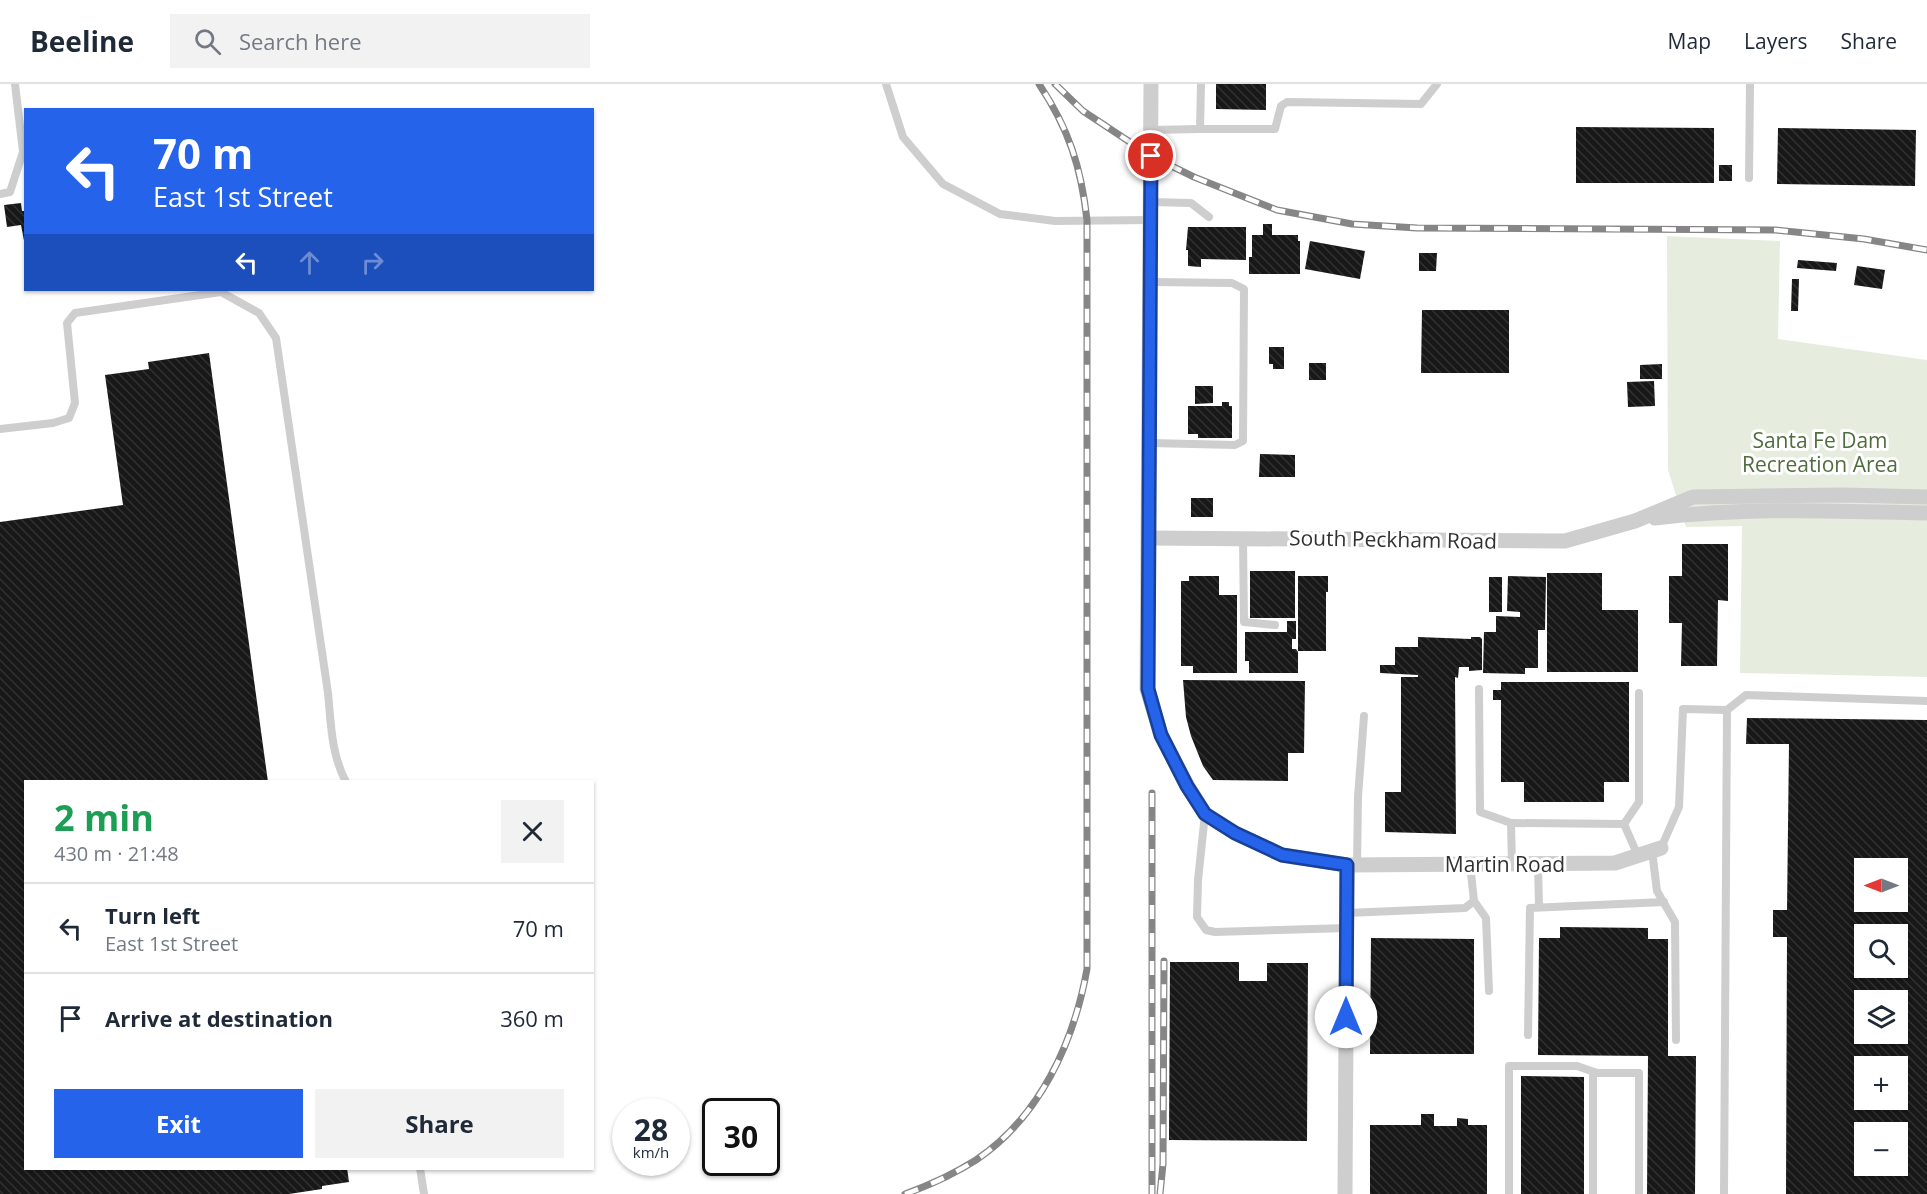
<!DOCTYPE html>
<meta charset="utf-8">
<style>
:root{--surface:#fff;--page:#f2f2f3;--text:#1f2937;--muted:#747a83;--line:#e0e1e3;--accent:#2563eb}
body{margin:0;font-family:"Open Sans",sans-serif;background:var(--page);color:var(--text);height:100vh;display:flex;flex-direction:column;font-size:22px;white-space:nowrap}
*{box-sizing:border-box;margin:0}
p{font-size:20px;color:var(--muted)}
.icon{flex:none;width:33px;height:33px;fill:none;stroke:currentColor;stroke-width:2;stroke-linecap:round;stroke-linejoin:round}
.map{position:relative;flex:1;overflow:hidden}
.sheet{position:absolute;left:24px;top:696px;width:570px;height:390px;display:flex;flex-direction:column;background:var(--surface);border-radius:0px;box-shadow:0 2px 4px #0004}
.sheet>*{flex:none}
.top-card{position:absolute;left:24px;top:24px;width:570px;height:183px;border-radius:0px;box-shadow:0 2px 4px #0004;background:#2563eb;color:#fff;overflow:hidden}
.needle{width:39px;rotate:270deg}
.buttons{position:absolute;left:1854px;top:774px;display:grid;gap:12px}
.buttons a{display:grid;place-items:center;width:54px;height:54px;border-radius:0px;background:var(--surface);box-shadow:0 2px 4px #0004;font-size:30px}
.speed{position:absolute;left:612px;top:1014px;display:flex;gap:12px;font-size:30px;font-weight:700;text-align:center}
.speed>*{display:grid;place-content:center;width:78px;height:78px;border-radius:50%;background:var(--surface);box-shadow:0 2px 4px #0004;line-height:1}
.speed small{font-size:15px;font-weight:400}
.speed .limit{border:3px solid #111;border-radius:9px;background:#fff;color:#111}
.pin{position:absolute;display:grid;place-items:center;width:51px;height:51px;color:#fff;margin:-26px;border:3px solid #fff;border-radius:50%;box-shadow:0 2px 6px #0007}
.me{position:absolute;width:66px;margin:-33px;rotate:0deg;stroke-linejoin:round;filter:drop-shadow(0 0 4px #0008)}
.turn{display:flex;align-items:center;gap:21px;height:126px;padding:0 30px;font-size:27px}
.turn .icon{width:78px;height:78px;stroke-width:2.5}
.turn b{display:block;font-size:42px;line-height:51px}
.lanes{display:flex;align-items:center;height:57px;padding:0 30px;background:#0003;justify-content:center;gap:30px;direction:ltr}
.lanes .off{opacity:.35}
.round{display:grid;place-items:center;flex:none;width:63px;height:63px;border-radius:0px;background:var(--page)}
.headline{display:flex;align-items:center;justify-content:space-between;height:102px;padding:0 30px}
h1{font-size:36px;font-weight:700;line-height:45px;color:#1e9e55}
.primary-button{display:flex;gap:12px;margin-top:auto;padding:12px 30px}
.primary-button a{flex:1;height:69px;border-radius:0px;background:var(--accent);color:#fff;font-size:24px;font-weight:700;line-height:69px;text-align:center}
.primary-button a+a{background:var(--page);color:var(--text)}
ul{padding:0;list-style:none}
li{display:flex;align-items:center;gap:18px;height:90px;padding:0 30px;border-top:2px solid var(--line)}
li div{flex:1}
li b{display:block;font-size:22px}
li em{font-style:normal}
header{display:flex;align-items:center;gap:36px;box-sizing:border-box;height:84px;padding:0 30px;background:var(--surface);border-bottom:2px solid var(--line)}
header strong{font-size:28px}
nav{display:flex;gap:33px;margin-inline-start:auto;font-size:21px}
.search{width:420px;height:54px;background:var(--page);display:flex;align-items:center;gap:15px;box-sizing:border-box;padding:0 21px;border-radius:0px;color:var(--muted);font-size:22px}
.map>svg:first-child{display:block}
</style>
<header>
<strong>Beeline</strong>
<div class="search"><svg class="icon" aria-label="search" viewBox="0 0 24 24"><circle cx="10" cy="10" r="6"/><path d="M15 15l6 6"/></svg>Search here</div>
<nav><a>Map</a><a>Layers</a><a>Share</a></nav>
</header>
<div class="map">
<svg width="1927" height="1110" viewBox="0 0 1927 1110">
<defs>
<pattern id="building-back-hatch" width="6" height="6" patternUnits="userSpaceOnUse" patternTransform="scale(1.5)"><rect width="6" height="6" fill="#181818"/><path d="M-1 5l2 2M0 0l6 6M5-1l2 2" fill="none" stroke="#313131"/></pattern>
</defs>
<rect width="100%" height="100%" fill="#fff"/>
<polygon fill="#e6eddf" points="1667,152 1780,157 1778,255 1927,276 1927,593 1740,589 1742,442 1686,443 1668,386"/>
<g fill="url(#building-back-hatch)" fill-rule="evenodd">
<polygon points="1216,0 1266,0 1266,26 1216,25"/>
<polygon points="1576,43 1714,44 1714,99 1576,99"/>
<polygon points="1778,44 1916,46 1915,102 1777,100"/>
<rect x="1719" y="81" width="13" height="16"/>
<polygon points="21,119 22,127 26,127 26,167 21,141 7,143 4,121"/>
<polygon points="1263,140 1272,140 1272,151 1298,151 1298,157 1300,157 1300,190 1249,190 1249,173 1252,173 1252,151 1263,151"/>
<polygon points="1188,143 1246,143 1246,176 1201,175 1201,183 1188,182 1188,166 1186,166"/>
<polygon points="1310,157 1365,167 1360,195 1305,185"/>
<polygon points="1419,169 1437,169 1436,187 1419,187"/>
<polygon points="1798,176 1837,179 1836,187 1797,184"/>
<polygon points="1857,182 1885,186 1882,205 1854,201"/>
<polygon points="1792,195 1799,195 1798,227 1791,227"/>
<polygon points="1422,226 1509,226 1509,289 1421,289"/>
<polygon points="1269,263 1284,263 1284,285 1273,285 1273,280 1269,280"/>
<polygon points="209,269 268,698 26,698 26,1084 347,1084 349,1098 322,1102 322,1105 289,1110 0,1110 0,438 123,421 105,291 149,285 148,278"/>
<rect x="1309" y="279" width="17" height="17"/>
<polygon points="1662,280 1662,295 1640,295 1640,281"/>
<polygon points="1654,297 1655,322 1628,323 1627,298"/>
<polygon points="1195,302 1213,302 1213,319 1195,320"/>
<polygon points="1222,318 1229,318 1229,322 1232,322 1232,354 1198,354 1198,350 1188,350 1188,322 1222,322"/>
<polygon points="1260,370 1295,371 1295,393 1259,393"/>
<rect x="1191" y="414" width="22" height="19"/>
<polygon points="1682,460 1728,460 1728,517 1718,516 1717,582 1681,582 1682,539 1669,539 1669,492 1682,492"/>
<rect x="1250" y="487" width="45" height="47"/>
<polygon points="1547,489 1602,489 1602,526 1638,526 1638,588 1547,588"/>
<polygon points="1189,492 1219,492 1219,511 1237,511 1237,589 1193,589 1193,582 1181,582 1181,497 1189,497"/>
<polygon points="1298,492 1328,492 1328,508 1326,508 1326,567 1298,567"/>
<polygon points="1508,492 1546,493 1545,546 1538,546 1538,584 1525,584 1525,590 1483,589 1484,548 1496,548 1496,532 1520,533 1520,528 1507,527"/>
<rect x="1489" y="493" width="13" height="35"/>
<polygon points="1287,537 1296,537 1296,555 1292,555 1292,565 1296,565 1298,568 1298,589 1249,589 1249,577 1245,577 1245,548 1287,548"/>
<polygon points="1418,553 1471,555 1471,553 1480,553 1482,555 1482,586 1469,587 1469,583 1459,583 1458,594 1455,593 1456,750 1385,748 1385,708 1401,708 1401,593 1418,593 1418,591 1380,589 1380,581 1395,581 1395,563 1418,563"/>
<polygon points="1183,596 1305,597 1304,669 1288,669 1288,697 1213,696 1203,682 1191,652 1186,633"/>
<polygon points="1501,598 1629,598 1629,698 1604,698 1604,718 1524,718 1524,698 1501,698 1501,616 1493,616 1493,606 1501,606"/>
<path d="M1747,634l180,2v474h-141l1,-257h-14v-27h14l2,-166h-43zM1864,784h34v34h-34zM1864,850h34v34h-34zM1864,916h34v34h-34zM1864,982h34v34h-34zM1864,1048h34v34h-34z"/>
<polygon points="1560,843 1648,844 1648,855 1668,855 1668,972 1696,972 1695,1110 1647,1110 1648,972 1538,971 1539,854 1560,854"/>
<polygon points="1371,854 1474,855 1474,970 1370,970"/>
<polygon points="1170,878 1239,878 1239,897 1267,897 1267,879 1308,879 1307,1057 1169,1056"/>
<polygon points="1521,992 1584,993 1584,1110 1521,1110"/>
<polygon points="1421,1030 1434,1030 1434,1042 1457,1042 1457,1034 1468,1035 1468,1041 1487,1041 1487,1110 1370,1110 1370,1041 1421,1041"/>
</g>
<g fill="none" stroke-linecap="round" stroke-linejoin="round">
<g stroke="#cecece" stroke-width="8">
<polyline points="15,0 23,68 26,67"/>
<polyline points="886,0 903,53 943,100 1000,130 1055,137 1151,136"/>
<polyline points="1201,0 1200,45 1275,45 1281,22 1287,18 1421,20 1437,0"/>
<polyline points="1151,46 1200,45"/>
<polyline points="1749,94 1750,0"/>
<polyline points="0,110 10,108 23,68"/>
<polyline points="1151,118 1191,119 1209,133"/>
<path d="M0,345l53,-6 16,-5 6,-15 -8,-80 8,-10 146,-21 38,21 17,25 52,355c3,30 3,61 18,89"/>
<polyline points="1150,359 1235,361 1243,357 1244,205 1232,199 1151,198"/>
<polyline points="1243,454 1244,538 1275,541"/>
<polyline points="1479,605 1480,728 1511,739 1512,780"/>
<polyline points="1727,626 1746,611 1927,617"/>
<polyline points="1205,730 1198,796 1197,833 1206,846 1215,848 1347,844"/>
<polyline points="1511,739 1624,740 1638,772"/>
<polyline points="1624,740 1639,718 1639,609"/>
<polyline points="1661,764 1679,723 1683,625 1727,626 1724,1110"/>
<polyline points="1652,767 1657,807 1675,838 1676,956"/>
<polyline points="1538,780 1539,823"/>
<polyline points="1357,781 1358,713 1364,632"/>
<polyline points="1474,817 1486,834 1489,907"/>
<polyline points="1347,829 1465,824 1474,817 1470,780"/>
<polyline points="1528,951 1530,824 1664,818"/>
<polyline points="1593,988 1593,1110"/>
<polyline points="420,1084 424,1110"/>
<polyline points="1509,1110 1509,982 1577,982 1597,989 1639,989 1639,1110"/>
</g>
<g stroke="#cecece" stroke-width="15">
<polyline points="1151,0 1147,605 1161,651 1187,701 1205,730 1235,749 1282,771 1347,781 1615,779 1661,764"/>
<path d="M1655,434c90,-11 182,-7 272,-5"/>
<polyline points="1150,454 1565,457 1635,437 1693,413 1843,411 1927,413"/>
<polyline points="1345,1110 1347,781"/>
</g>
<defs>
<g id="rail">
<polyline points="1055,0 1083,27 1151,72 1194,93 1277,126 1352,140 1417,144 1776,146 1864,155 1927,166"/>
<polyline points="1152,709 1152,1110"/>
<path d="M905,1110c25,-9 49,-20 71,-34 64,-43 98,-118 111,-191v-749c-6,-53 -18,-91 -48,-136"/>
<polyline points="1160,1110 1163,1080 1164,877"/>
</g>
</defs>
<use href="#rail" stroke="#868686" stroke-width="7"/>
<use href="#rail" stroke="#fff" stroke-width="4.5" stroke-dasharray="14" stroke-linecap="butt"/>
</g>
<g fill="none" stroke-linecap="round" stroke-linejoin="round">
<defs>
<polyline id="route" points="1151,72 1148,605 1161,651 1187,702 1205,730 1235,749 1282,771 1347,781 1346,933"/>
</defs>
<use href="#route" stroke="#184099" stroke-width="15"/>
<use href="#route" stroke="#2563eb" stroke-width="10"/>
</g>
<g text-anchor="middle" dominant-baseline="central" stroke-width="6" stroke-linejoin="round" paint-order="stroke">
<g font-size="21" fill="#4f6d3e" stroke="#fff">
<text x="1820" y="356">Santa Fe Dam<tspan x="1820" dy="24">Recreation Area</tspan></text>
</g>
<g font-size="21" fill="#313131" stroke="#fff">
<text transform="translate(1393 455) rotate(1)">South Peckham Road</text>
<text x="1505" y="780">Martin Road</text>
</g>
</g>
</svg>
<div class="buttons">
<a><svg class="needle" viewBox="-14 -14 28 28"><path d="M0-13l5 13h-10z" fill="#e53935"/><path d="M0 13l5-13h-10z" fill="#747a83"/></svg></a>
<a><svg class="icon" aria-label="search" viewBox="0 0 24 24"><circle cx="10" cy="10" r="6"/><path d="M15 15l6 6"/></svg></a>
<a><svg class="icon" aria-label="layers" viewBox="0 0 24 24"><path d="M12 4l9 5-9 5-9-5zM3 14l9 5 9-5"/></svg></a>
<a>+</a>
<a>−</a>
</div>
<div class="speed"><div>28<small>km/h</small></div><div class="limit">30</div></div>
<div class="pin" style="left:1151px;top:72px;background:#d93025"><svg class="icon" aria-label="arrive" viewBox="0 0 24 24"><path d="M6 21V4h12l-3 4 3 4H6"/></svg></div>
<svg class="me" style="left:1346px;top:933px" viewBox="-20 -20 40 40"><circle r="19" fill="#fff"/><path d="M0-13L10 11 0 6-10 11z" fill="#2563eb"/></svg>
<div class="top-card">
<div class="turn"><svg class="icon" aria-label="left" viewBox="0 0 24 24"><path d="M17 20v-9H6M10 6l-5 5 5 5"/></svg><div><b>70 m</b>East 1st Street</div></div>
<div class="lanes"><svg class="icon" aria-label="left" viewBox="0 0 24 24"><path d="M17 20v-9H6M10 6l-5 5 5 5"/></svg><svg class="icon off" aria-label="ahead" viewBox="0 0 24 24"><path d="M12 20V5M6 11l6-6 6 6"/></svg><svg class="icon off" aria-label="right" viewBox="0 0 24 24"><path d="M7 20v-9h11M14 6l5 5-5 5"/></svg></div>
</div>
<section class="sheet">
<div class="headline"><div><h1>2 min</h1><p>430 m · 21:48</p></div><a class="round"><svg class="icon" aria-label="close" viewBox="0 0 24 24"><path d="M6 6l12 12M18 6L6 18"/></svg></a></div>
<ul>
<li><svg class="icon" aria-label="left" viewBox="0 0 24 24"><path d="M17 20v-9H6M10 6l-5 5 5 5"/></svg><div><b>Turn left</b><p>East 1st Street</p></div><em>70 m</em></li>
<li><svg class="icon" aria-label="arrive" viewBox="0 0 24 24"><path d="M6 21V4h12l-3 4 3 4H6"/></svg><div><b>Arrive at destination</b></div><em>360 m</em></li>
</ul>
<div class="primary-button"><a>Exit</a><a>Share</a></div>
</section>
</div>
